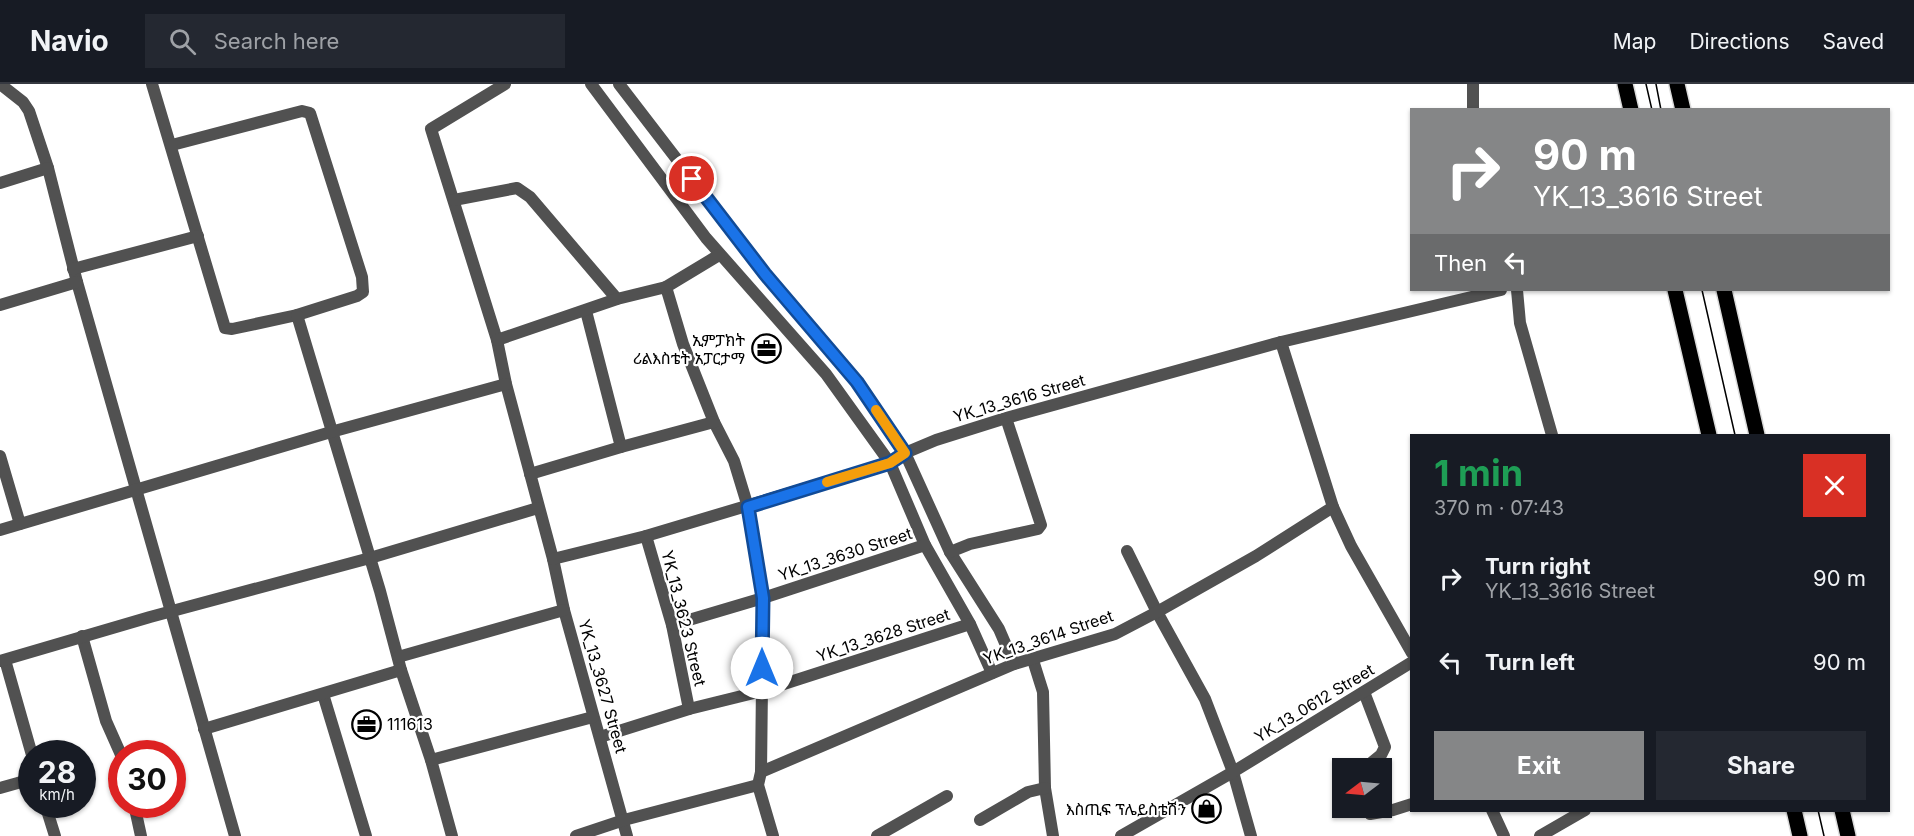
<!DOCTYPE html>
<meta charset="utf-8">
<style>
:root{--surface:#171b24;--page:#242831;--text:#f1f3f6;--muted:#9ea1a6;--line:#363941;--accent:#858687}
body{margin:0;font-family:Inter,"Noto Sans Ethiopic",sans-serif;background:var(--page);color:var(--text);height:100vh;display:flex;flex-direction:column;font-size:22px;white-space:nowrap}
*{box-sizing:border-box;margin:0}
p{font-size:20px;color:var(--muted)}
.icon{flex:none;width:33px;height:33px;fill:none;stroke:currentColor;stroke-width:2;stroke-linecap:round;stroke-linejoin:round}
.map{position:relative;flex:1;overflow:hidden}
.details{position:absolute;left:1410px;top:350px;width:480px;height:378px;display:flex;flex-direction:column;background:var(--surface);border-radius:0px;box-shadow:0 2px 4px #0004}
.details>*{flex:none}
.banner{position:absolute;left:1410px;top:24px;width:480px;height:183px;border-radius:0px;box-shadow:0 2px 4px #0004;background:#858687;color:#fff;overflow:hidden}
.needle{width:39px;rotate:254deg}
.fabs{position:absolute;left:1332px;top:674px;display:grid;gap:12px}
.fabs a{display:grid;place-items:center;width:60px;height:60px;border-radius:0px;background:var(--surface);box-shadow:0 2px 4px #0004;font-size:30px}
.speed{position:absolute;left:18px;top:656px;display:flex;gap:12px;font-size:30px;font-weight:700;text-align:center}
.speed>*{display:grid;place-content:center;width:78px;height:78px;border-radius:50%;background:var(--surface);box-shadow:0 2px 4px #0004;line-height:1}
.speed small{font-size:15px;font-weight:400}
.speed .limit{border:9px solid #d22;background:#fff;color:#111}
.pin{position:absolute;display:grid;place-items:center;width:51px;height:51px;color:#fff;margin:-26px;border:3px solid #fff;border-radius:50%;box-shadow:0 2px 6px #0007}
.me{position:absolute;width:66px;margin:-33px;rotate:0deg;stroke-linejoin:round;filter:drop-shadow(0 0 4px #0008)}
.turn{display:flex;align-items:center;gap:21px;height:126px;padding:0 24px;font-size:27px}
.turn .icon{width:78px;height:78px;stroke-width:2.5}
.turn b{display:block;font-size:42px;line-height:51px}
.then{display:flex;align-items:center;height:57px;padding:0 24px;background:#0003;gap:12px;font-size:22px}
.round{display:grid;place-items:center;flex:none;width:63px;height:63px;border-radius:0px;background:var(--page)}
.summary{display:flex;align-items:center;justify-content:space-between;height:102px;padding:0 24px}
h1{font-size:36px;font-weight:700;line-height:45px;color:#1e9e55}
.action{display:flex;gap:12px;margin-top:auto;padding:12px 24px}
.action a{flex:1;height:69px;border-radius:0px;background:var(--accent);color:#fff;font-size:24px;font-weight:700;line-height:69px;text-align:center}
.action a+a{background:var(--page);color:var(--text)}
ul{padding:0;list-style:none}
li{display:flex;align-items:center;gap:18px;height:84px;padding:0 24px}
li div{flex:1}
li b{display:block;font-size:22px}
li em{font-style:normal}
header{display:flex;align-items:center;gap:36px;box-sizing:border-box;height:84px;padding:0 30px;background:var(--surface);border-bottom:2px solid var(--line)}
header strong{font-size:28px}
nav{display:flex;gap:33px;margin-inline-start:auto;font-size:21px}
.search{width:420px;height:54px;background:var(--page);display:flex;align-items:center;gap:15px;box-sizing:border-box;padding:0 21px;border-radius:0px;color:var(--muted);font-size:22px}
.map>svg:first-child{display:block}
</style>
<header>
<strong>Navio</strong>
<div class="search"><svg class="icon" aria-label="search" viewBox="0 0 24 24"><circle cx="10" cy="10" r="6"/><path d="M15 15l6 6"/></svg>Search here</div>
<nav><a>Map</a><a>Directions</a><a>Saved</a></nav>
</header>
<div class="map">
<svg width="1914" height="752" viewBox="0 0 1914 752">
<rect width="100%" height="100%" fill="#fff"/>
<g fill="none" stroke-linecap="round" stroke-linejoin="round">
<defs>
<g id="primary">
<polyline points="1625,0 1631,26"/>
<polyline points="1677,0 1683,26"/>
<polyline points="1675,206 1709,351"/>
<polyline points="1724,206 1757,351"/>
<polyline points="1794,726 1800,752"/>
<polyline points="1842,726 1848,752"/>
</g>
</defs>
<use href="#primary" stroke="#dbdbdb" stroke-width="18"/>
<g stroke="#515151" stroke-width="12">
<polyline points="0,0 23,18 29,27 48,84 77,198 235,752"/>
<polyline points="152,0 225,244 232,245 297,231 357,212 363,208 362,193 310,29 302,27 172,61"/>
<polyline points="505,0 431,45 497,256 506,300 553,475 564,526 627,752"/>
<polyline points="591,0 706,154 826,290 890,379 925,461 970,540 992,589"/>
<polyline points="619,0 765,190 857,298 905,369 950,468 999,545 1014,580"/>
<polyline points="1473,0 1473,26"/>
<polyline points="0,99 48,84"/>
<polyline points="454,116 517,104 530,113 617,215"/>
<polyline points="73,185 198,152"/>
<polyline points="666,203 719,171"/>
<polyline points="1517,206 1520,239 1552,351"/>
<polyline points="0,221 77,198"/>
<polyline points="586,227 621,363"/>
<polyline points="297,231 380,507 401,586 431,676 452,752"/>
<polyline points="497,256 617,215 666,203 683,260 714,338 734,377 748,423 763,514 761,688 758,701 773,752"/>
<polyline points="1281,258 1333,423 1351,462 1412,569"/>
<polyline points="0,372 20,440"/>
<polyline points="530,390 621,363 714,338"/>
<polyline points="0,446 331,348 506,300"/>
<polyline points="646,452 672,541 689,625"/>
<polyline points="1127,467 1157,528 1205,615 1233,688 1251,752"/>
<polyline points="950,468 970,460 1038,445 1041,441 1006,334"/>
<polyline points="553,475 646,452 890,379 905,369 936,356 1006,334 1281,258 1501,206"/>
<polyline points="672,541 763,514 925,461"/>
<polyline points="82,552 106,637 122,673"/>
<polyline points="398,573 564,526"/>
<polyline points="1032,573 1043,608 1045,704 1053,752"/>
<polyline points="5,576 32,671"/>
<polyline points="0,577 150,533 370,474 538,424"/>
<polyline points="1364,608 1385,663 1381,671 1370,680"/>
<polyline points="323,610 366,752"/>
<polyline points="204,645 401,586"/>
<polyline points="600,653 689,625 762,607 970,540"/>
<polyline points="431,676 593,633"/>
<polyline points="761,688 1014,580 1115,550 1157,528 1256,472 1333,423"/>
<polyline points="0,704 32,695"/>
<polyline points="45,720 55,752"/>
<polyline points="134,720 141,752"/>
<polyline points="1492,726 1504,752"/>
<polyline points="1370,730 1393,726 1412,720"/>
<polyline points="980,736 1028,708 1045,704"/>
<polyline points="576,752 624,736 758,701"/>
<polyline points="877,752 947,712"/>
<polyline points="1121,752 1233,688 1412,578"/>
<polyline points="1540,752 1585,726"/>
</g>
<use href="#primary" stroke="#000" stroke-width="15"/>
<g stroke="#000" stroke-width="1.5">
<polyline points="1646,0 1652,26"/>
<polyline points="1656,0 1661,26"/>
<polyline points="1702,206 1735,351"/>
<polyline points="1818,726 1824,752"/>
</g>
</g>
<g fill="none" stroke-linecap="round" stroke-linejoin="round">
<defs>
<polyline id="route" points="692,95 765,190 857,298 905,369 890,379 748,423 763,514 762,584"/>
</defs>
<use href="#route" stroke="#114b97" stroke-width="15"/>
<use href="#route" stroke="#1a73e8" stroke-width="10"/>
<polyline stroke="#f59e0b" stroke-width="10" points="827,398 890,379 905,369 876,326"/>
</g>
<defs>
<symbol id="office-ring" viewBox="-11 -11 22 22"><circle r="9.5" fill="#fff" stroke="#000" stroke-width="1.5"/><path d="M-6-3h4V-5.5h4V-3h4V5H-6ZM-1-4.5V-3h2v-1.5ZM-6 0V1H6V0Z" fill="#000"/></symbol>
<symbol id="shop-ring" viewBox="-11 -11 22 22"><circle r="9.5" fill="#fff" stroke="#000" stroke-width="1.5"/><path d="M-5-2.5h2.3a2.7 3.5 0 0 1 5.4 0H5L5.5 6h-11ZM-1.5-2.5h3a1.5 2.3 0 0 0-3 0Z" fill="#000"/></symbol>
</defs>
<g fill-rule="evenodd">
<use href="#office-ring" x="750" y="248" width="33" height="33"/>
<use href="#office-ring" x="350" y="624" width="33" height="33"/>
<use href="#shop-ring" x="1190" y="708" width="33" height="33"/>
</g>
<g text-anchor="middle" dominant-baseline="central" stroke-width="4.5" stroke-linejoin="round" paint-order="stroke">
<g font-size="16" fill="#000" stroke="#fff" text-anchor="end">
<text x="745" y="256">ኢምፓክት<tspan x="745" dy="18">ሪልእስቴት አፓርታማ</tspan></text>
<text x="387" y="640" text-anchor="start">111613</text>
<text x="1186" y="725">እስጢፍ ፕሌይስቴሽን</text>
</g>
<g font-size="16" fill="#000" stroke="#fff">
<text transform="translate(1019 314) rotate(-16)">YK_13_3616 Street</text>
<text transform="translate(845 470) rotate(-18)">YK_13_3630 Street</text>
<text transform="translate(684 534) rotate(76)">YK_13_3623 Street</text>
<text transform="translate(883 551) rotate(-18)">YK_13_3628 Street</text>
<text transform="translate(1048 553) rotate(-19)">YK_13_3614 Street</text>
<text transform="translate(603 602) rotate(74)">YK_13_3627 Street</text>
<text transform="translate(1314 619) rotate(-31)">YK_13_0612 Street</text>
</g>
</g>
</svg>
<div class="fabs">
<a><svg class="needle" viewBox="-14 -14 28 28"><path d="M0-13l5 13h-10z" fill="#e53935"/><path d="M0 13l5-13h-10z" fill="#9ea1a6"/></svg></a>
</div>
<div class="speed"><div>28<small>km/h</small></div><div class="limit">30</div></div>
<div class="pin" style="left:692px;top:95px;background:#d93025"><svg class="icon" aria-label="arrive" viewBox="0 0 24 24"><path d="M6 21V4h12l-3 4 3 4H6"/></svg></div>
<svg class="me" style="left:762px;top:584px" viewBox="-20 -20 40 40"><circle r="19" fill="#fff"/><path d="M0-13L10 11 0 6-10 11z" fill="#1a73e8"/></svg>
<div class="banner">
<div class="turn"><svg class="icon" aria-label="right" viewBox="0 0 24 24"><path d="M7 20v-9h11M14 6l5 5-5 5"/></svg><div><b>90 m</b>YK_13_3616 Street</div></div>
<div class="then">Then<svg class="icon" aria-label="left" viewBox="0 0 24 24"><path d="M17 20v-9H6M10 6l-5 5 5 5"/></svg></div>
</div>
<section class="details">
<div class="summary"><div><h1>1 min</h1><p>370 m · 07:43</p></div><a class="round" style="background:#d93025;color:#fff"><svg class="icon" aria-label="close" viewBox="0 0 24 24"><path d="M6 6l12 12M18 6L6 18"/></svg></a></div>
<ul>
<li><svg class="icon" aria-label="right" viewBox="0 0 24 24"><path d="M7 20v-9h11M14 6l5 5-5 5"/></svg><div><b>Turn right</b><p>YK_13_3616 Street</p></div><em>90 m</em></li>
<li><svg class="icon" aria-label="left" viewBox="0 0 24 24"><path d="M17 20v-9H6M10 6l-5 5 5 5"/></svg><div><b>Turn left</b></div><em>90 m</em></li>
</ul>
<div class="action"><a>Exit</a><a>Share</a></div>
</section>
</div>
